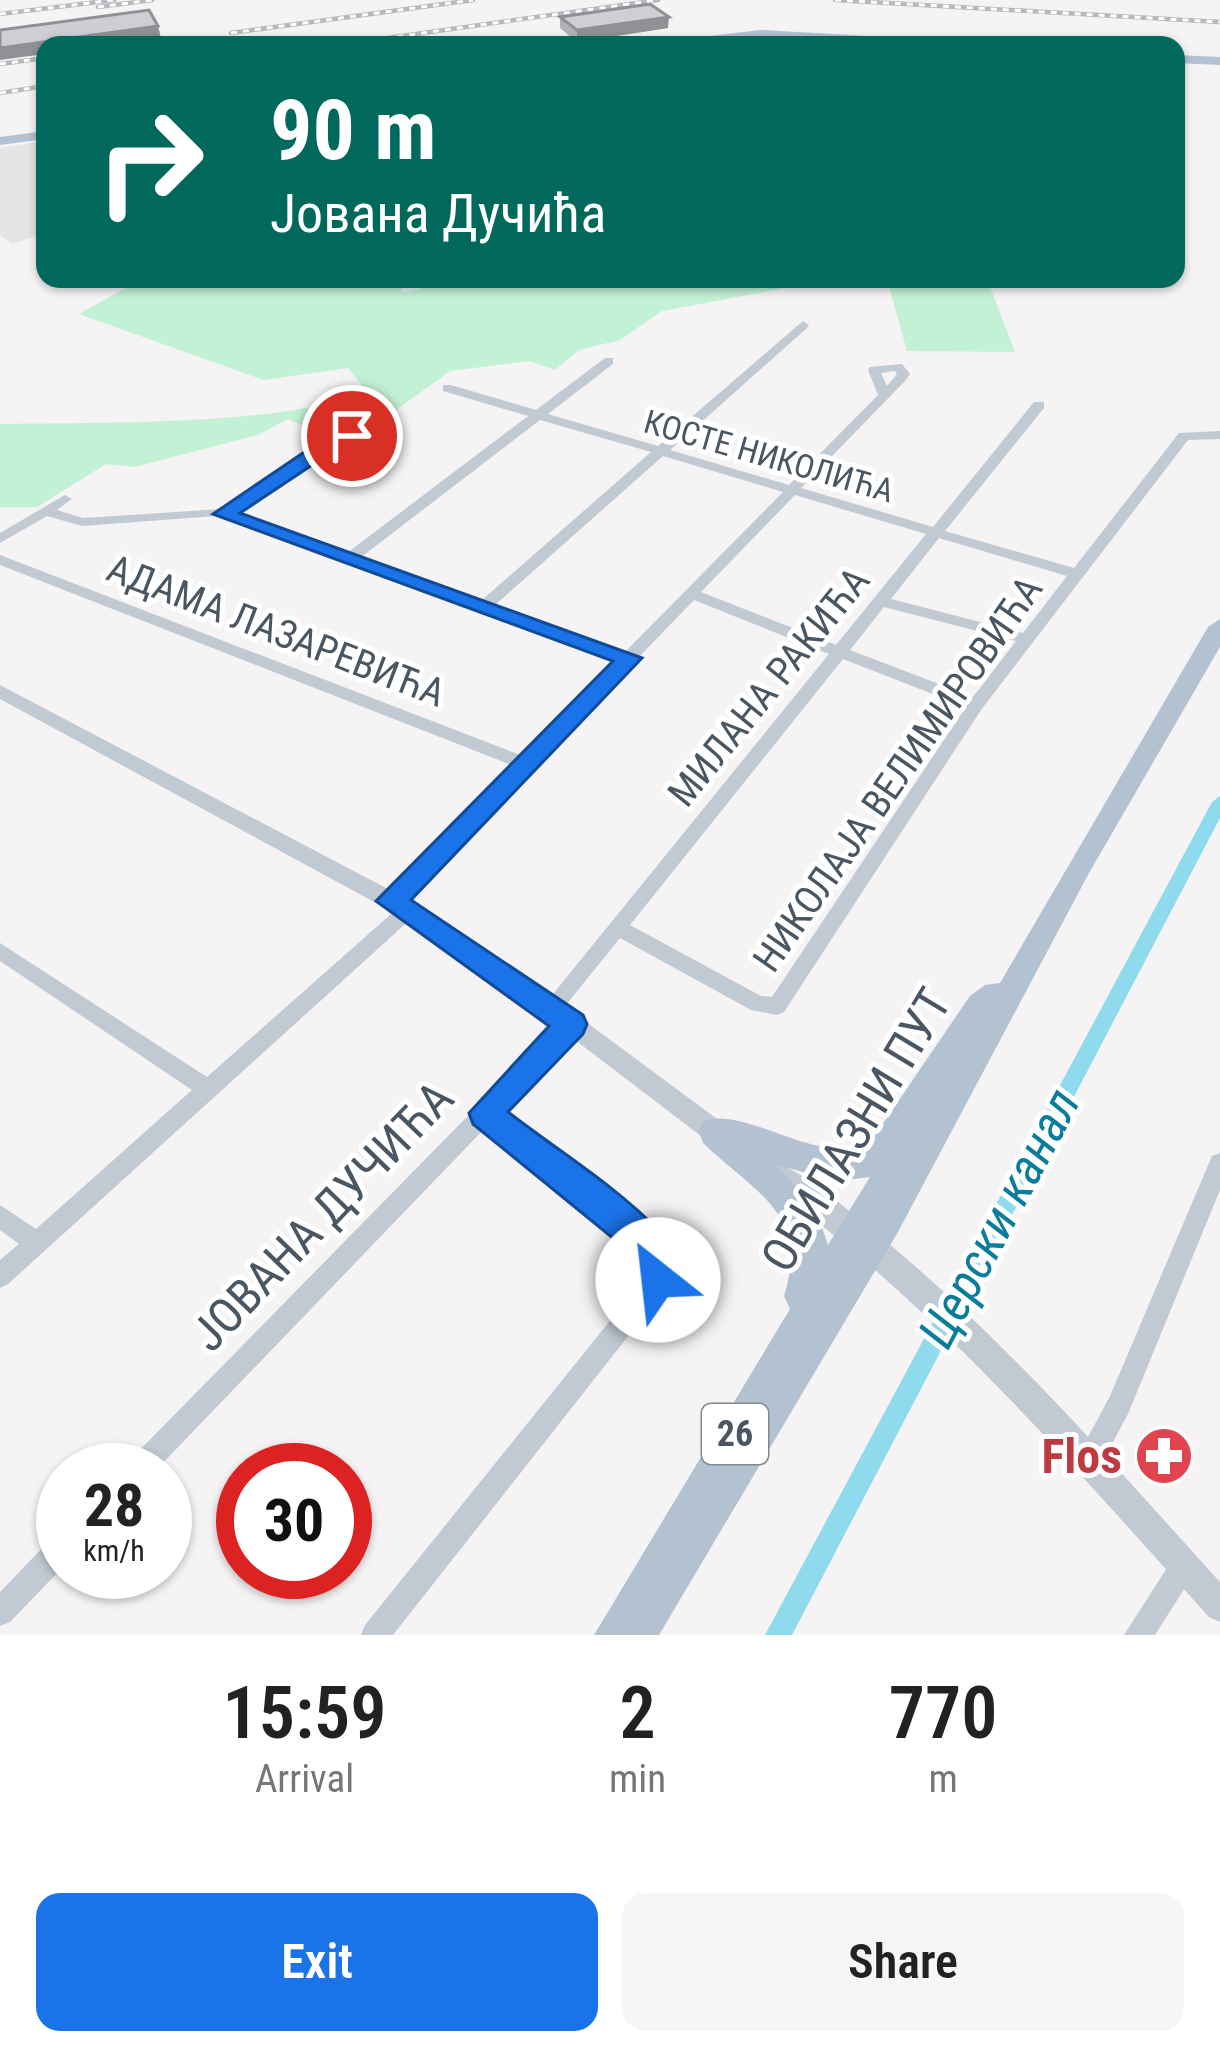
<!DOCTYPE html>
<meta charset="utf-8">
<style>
:root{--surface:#fff;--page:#f6f6f6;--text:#222;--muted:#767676;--accent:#1a73e8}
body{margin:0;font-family:"Roboto Condensed",sans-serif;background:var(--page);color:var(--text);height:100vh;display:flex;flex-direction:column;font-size:45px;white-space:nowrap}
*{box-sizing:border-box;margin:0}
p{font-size:39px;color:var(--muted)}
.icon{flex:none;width:66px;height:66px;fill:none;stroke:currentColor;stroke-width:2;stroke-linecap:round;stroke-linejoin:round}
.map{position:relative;height:1635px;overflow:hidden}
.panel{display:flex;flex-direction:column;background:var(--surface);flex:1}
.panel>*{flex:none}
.guide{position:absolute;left:36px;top:36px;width:1149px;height:252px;border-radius:24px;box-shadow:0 3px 9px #0004;background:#00695c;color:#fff;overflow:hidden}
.speed{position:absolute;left:36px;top:1443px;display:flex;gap:24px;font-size:60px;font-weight:700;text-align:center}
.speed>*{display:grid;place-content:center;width:156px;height:156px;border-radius:50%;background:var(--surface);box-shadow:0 3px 9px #0004;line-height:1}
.speed small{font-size:30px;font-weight:400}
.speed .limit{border:18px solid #d22;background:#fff;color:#111}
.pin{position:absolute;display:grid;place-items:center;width:102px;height:102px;color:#fff;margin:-51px;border:6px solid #fff;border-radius:50%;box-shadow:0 3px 12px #0007}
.me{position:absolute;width:132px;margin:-66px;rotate:331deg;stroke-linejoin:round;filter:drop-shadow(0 0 9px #0008)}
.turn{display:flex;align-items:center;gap:42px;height:252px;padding:0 36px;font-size:54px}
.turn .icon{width:156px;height:156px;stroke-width:2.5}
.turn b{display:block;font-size:84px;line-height:102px}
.eta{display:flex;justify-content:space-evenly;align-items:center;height:204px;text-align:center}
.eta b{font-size:72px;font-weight:600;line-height:84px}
.button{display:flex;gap:24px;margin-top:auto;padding:24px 36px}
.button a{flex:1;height:138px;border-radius:24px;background:var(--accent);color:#fff;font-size:48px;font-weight:600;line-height:138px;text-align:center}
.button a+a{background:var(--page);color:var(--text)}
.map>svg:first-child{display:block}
</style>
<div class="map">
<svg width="1220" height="1635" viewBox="0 0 1220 1635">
<rect width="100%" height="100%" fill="#f5f3f3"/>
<polygon fill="#e6e4e5" points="45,141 45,233 12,244 0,235 0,148"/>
<g fill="#c3f1d5">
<path d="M142,279h253l9,13 63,-13h366l-171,32 -42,29 -41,10 -24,20 -26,-9 -79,10 -62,45 -56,22 -44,-19 -30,16 -124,32 -28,-3 -69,43h-37v-83c76,-2 311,3 364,-36l-16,-20 -84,12 -185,-66z"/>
<polygon points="887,279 987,279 1015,352 907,351"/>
</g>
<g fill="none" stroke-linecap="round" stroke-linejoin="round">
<polygon fill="#90daee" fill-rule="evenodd" points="1220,796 1220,818 792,1635 765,1635 1212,802"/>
<g fill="#c1cad2" fill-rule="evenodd">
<path d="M803,321l6,4 -2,3 -137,122 119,35 89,-90 -10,-25 2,-3 32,-3 8,10 -5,7 -104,107 132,39 101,-125h10v6l-99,123 129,37 105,-135 41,-2v8l-32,1 -207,270 -197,302 -7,3 -26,-5 -131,-72 -63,78 -7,3 -7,-3 -3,-6 289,-356 -135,-54 -296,306h-14l-3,-5 3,-5 130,-130 -514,-201v-10l523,201 95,-97 -402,-143 -134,10 -35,-10 -47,27v-10l65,-38 7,4 -15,11 26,8 139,-9 102,-68 51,-18 5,1v6l-46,17 -100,66 113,40 181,-137 -85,-25v-6h8l85,25 69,-52h8v6l-65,50 110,32zM895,371l2,3 -10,12 -6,-13zM540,420l111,32 -169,148 -122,-42zM663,456l120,36 -157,159 -131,-46zM795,495l131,39 -90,111 -135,-53zM939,538l128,38 -44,57 -132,-34zM884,607l132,34 -43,56 -123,-47zM843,659l123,48 -194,290 -11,-1 -131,-71z"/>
<polygon points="406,904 413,907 416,912 413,917 8,1284 0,1288 0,1260 19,1244 0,1230 0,1205 36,1229 192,1090 0,961 0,943 207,1077 399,907"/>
<path d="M571,1015l7,3 3,6 -3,6 -78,82 156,124c10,18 19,32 10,52l-273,347h-32l4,-10 281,-349v-12l-6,-12 -154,-125 -330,343h-31l4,-9 435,-443z"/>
<polygon points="1220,1153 1220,1190 1128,1414 1098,1470 1089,1474 1080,1470 1076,1461 1080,1452 1110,1396 1212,1156"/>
<polygon points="63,1533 63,1567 10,1622 0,1626 0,1592 53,1537"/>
<polygon points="1184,1553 1194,1557 1198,1567 1155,1635 1124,1635 1174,1557"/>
</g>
<g fill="#c1cad2" fill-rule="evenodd">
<polygon points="0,685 405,898 582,1019 732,1130 736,1138 732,1146 723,1150 714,1146 566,1033 389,910 0,699"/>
<path d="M778,1164c35,13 69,46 98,69 127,104 234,228 344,349v40l-11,-5c-142,-157 -268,-306 -440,-432l-4,-9 4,-9z"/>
</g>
<g fill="#b3c2d1" fill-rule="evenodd">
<polygon points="760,30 956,41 962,45 760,38 635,45"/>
<polygon points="1176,55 1220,57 1220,65 1176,63"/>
<polygon points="45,131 45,139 0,145 0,137"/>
<path d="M1220,619v28l-131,226 -191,359 -239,403h-65l196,-326 -6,-13c26,-83 -28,-102 -81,-153l-4,-11 4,-11c42,-15 107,41 164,26l103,-151 15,-11 15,-2 208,-356zM776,1165l61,16 33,-4 -42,68 -12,-35z"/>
</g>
<defs>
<g id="rail">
<polyline points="835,0 1220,22"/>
<polyline points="98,7 152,0"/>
<polyline points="0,14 114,0"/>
<polyline points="231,33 473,0"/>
<polyline points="141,45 162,42"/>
<polyline points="338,45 658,0"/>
<polyline points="0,64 45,58"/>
<polyline points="0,93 45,86"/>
</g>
</defs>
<use href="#rail" stroke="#b5b8bd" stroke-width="4.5"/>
<use href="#rail" stroke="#fff" stroke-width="3" stroke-dasharray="6" stroke-linecap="butt"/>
</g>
<polygon fill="#b0b2b7" points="560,17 668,28 577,42 560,28"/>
<g fill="#909195">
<polygon points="669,17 668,28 577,42 577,30"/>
<polygon points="158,26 161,38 108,45 45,45 45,54 0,60 0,48"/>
</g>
<g fill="#cdcfd5" stroke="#909195" stroke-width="3">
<polygon points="650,4 669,17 577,30 560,17"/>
<polygon points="149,10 158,26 0,48 0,30"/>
</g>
<path fill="#1a73e8" stroke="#114b97" stroke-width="3" d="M352,430l7,1v9l-23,9 -96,64 402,145 -231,242 172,115 4,9 -4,10 -75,78c49,38 108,74 151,119 16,17 21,39 12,61l-13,5 -13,-5 -10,-36 -162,-132 -4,-11 80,-87 -173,-125 237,-240 -400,-147 109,-74z"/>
<defs>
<symbol id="pharmacy-disc" viewBox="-11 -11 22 22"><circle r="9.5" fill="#e0444e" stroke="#fff"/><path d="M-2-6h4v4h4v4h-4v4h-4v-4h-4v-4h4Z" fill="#fff"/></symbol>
</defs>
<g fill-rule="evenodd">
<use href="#pharmacy-disc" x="1131" y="1423" width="66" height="66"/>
</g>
<g text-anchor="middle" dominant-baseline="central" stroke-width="10" stroke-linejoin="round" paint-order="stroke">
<g font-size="33" fill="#4a5661" stroke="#fff">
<text transform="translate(769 456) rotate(16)">КОСТЕ НИКОЛИЋА</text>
</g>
<rect fill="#fff" stroke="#808990" stroke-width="3" x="702" y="1404" width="66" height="60" rx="9"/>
<g font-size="36" font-weight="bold" fill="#4a5661">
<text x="735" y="1434">26</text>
</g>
<g font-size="39" fill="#4a5661" stroke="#fff">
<text transform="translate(276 631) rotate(21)">АДАМА ЛАЗАРЕВИЋА</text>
<text transform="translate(769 687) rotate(-51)">МИЛАНА РАКИЋА</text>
<text transform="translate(898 774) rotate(-55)">НИКОЛАЈА ВЕЛИМИРОВИЋА</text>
</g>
<g font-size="48" fill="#4a5661" stroke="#fff">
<text transform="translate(856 1130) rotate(-59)">ОБИЛАЗНИ ПУТ</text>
<text transform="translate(322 1216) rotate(-46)">ЈОВАНА ДУЧИЋА</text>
</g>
<g font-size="48" font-weight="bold" fill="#be3a42" stroke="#fff" text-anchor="end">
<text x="1122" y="1456">Flos</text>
</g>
<g font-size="51" font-style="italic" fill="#0c7c9b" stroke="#fff">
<text transform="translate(999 1218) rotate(-62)">Церски канал</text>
</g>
</g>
</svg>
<div class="speed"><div>28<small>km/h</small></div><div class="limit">30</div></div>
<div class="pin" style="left:352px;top:436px;background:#d93025"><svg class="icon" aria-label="arrive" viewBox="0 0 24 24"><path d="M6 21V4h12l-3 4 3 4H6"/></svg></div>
<svg class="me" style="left:658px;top:1280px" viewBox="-20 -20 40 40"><circle r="19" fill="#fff"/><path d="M0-13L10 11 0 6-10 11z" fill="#1a73e8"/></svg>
<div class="guide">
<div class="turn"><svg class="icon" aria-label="right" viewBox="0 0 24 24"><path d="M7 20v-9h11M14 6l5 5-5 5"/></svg><div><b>90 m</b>Јована Дучића</div></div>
</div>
</div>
<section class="panel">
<div class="eta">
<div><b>15:59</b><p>Arrival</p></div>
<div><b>2</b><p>min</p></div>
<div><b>770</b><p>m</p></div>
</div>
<div class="button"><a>Exit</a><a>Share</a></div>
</section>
